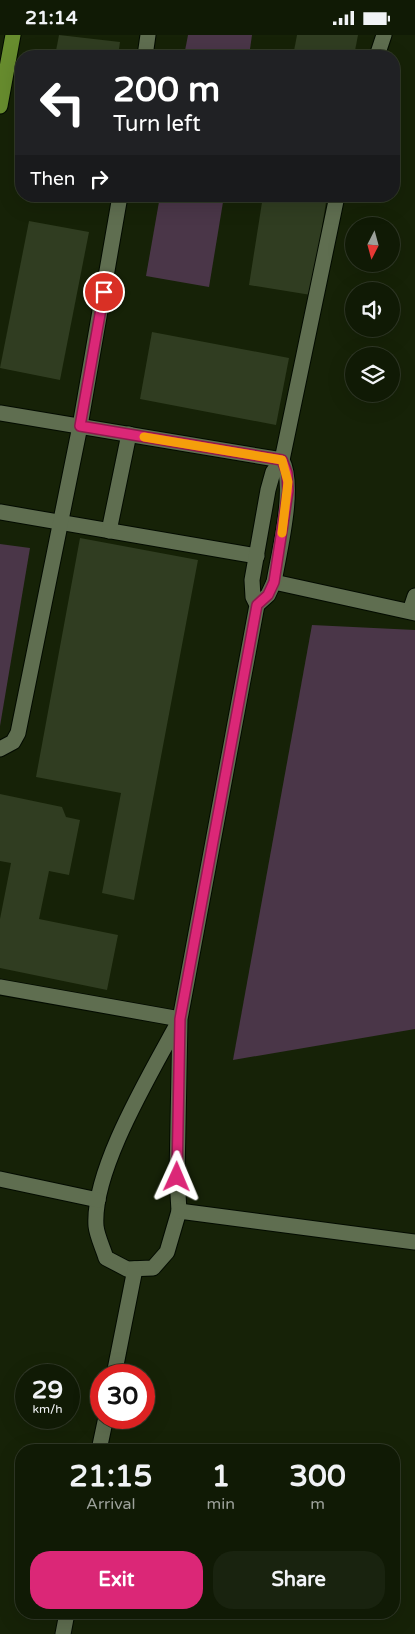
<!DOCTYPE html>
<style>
:root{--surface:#101a05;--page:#19230f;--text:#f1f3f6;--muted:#9ca19a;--line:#303827;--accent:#db2777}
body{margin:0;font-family:"Varela Round",sans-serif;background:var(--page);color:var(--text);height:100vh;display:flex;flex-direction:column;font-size:19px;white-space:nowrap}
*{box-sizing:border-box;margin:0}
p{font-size:16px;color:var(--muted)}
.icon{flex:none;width:28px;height:28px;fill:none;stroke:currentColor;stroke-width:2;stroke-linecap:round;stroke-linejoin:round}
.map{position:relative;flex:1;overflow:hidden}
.side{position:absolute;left:15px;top:1409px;width:385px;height:175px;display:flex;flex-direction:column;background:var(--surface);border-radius:20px;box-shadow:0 5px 20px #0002,0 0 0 1px var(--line)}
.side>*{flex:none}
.hud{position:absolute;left:15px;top:15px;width:385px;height:152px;border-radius:20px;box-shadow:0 5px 20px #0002,0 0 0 1px var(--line);background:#202124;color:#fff;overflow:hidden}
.needle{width:32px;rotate:186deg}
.controls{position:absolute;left:345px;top:182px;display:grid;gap:10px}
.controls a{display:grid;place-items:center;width:55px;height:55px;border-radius:50%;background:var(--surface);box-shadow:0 5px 20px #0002,0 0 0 1px var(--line);font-size:25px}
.speed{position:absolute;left:15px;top:1329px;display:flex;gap:10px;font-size:25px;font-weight:700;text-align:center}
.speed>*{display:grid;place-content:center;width:65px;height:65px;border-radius:50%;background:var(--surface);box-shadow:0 5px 20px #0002,0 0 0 1px var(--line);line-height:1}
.speed small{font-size:12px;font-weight:400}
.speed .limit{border:8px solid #d22;background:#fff;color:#111}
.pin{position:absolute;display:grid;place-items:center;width:42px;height:42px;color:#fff;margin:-21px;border:2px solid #fff;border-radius:50%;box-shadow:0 1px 5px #0007}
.me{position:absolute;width:55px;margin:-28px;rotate:1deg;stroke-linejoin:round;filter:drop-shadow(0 0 4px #0008)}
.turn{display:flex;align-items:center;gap:18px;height:105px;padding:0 15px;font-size:22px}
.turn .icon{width:65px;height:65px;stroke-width:2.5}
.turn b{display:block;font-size:35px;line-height:42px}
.then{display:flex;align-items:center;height:48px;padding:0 15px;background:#0003;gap:10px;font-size:19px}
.eta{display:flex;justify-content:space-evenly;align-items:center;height:85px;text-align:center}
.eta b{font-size:30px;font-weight:800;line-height:35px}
.button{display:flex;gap:10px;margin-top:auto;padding:10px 15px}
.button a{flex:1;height:58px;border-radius:20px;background:var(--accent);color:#fff;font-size:20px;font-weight:800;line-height:58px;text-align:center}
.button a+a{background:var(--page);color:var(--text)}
.status{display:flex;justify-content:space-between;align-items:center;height:35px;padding:0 25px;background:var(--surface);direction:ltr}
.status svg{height:14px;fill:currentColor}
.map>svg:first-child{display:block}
</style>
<div class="status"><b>21:14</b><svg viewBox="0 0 49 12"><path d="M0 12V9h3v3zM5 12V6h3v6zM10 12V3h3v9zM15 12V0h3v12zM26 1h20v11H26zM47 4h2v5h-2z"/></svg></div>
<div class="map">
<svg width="415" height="1599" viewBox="0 0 415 1599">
<rect width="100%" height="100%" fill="#162207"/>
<g fill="#4a3648">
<polygon points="188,0 252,0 249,21 184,21"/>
<polygon points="160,161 224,161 209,252 146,241"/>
<polygon points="0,509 30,513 0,691"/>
<polygon points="312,590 415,595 415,994 233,1025"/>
</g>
<g fill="#303d21">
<polygon points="59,0 120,7 118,21 55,21"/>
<polygon points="297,0 358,0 354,21 293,21"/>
<polygon points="263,161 327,161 311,260 249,250"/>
<polygon points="29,186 89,197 60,345 0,333"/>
<polygon points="152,297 289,323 276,390 140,364"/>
<polygon points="80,503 198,525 134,865 102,858 121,758 36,742"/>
<polygon points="0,759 62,772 66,782 80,785 69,840 49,836 39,884 118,900 107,955 0,933 0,884 11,828 0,826"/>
</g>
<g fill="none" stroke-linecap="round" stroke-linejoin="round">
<defs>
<g id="minor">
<polyline points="145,21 148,0"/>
<polyline points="377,21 384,0"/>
<polyline points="0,378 282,425"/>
<polyline points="0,477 257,521"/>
<polyline points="109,496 129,399"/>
<polyline points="274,547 415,578"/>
<path d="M257,570l11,-10 6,-13c5,-30 22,-96 8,-122"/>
<polyline points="410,576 415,561"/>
<polyline points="0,714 13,707 18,698 80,391 120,161"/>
<path d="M0,952l180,32c-27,51 -88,150 -84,207 1,10 7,22 10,32l21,11 26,-1 14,-16 12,-41 -2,-34 3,-158 77,-414 -4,-8 -1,-17 16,-90 5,-18 9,-12 55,-264"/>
<polyline points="0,1144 98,1165"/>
<polyline points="179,1176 415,1207"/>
<polyline points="114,1340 135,1234"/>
<polyline points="99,1415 106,1382"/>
<polyline points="63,1599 67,1578"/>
</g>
<polyline id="primary" points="0,71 13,0"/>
</defs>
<use href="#minor" stroke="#030b00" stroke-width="17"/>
<use href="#primary" stroke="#030b00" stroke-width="17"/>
<use href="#minor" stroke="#5f6e50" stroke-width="15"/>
<use href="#primary" stroke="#678c2e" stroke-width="15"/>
</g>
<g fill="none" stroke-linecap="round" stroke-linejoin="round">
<defs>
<polyline id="route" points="104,257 80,391 282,425 287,438 288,456 274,547 268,560 257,570 180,984 177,1142"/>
</defs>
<use href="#route" stroke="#8e194d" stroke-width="12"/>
<use href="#route" stroke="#db2777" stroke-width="9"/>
<polyline stroke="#f59e0b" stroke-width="9" points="144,402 282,425 288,447 282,498"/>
</g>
</svg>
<div class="controls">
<a><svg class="needle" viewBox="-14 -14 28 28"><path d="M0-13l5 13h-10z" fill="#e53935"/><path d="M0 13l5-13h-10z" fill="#9ca19a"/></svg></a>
<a><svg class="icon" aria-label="sound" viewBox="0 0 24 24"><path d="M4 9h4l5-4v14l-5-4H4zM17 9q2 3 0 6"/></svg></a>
<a><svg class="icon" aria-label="layers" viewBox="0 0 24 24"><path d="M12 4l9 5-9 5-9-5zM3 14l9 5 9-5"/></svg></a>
</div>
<div class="speed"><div>29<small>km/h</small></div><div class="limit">30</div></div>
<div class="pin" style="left:104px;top:257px;background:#d93025"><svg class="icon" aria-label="arrive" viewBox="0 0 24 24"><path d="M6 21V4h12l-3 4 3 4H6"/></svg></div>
<svg class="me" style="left:177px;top:1142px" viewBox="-20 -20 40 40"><path d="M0-17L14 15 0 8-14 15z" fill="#db2777" stroke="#fff" stroke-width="4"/></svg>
<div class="hud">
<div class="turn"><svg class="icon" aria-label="left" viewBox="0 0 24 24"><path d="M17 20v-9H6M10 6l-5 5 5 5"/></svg><div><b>200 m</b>Turn left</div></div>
<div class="then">Then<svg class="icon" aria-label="right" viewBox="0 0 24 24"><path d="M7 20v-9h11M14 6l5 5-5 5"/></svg></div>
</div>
<section class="side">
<div class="eta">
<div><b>21:15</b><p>Arrival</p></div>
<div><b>1</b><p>min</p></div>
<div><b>300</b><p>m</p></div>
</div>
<div class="button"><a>Exit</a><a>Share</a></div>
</section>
</div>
